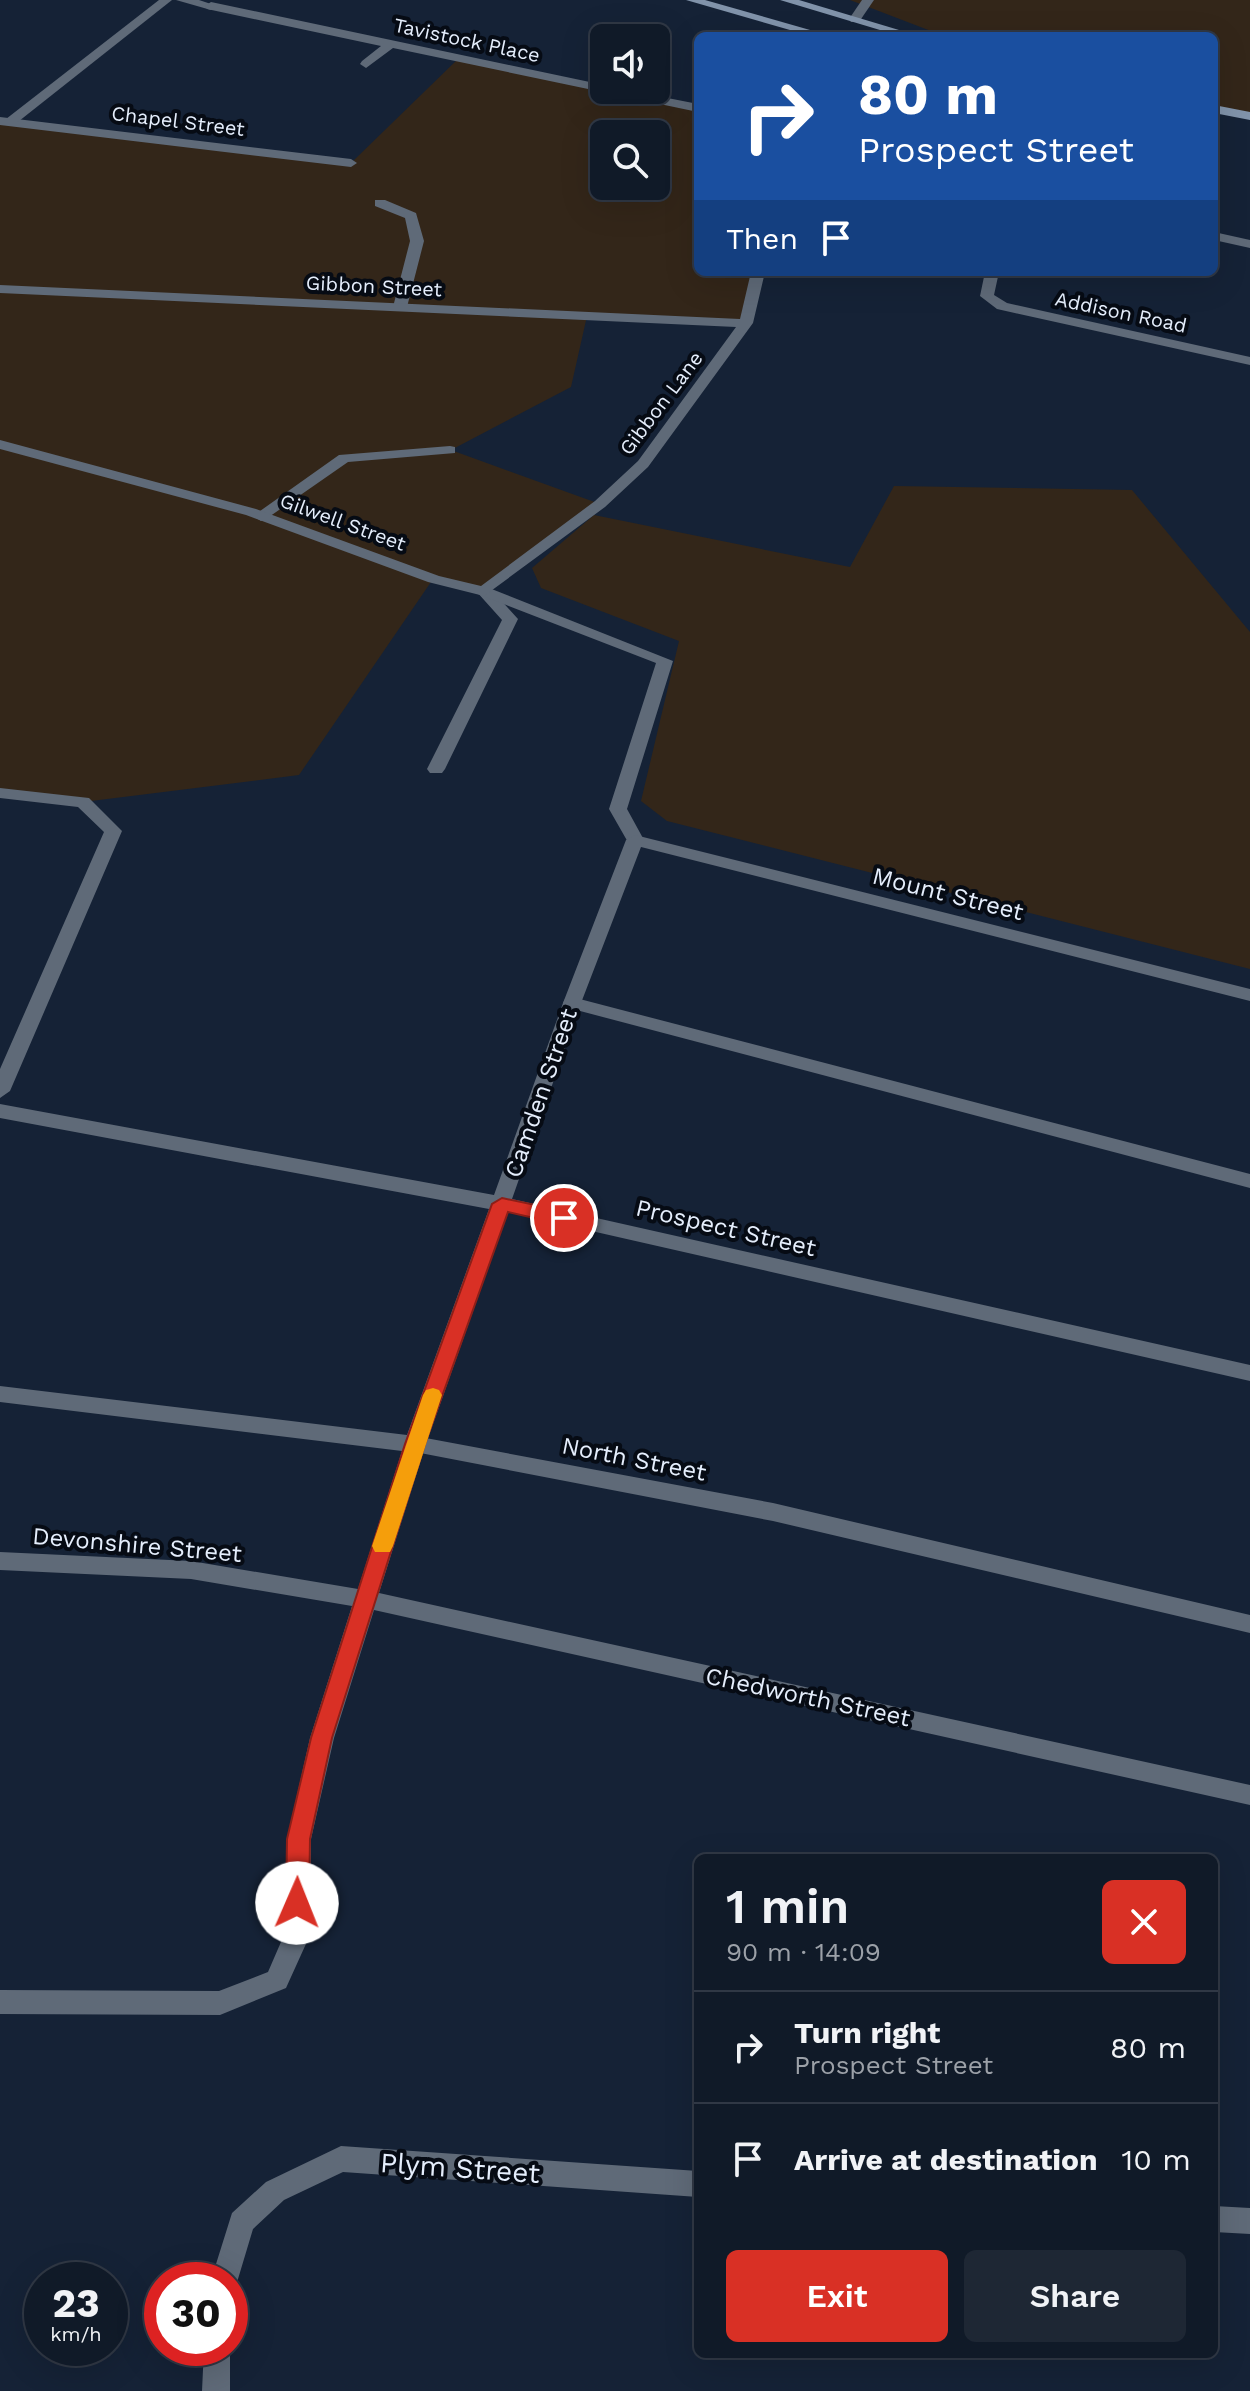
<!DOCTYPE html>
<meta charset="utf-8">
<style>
:root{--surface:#101a28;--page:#1e2734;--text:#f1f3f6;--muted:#9ca1a8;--line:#303845;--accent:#d93025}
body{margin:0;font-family:"Work Sans",sans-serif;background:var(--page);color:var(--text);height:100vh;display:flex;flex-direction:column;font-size:30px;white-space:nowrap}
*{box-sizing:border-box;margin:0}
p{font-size:26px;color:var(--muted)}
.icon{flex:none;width:44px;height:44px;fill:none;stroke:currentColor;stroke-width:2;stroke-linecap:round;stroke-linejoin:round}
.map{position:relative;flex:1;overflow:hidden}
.drawer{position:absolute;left:694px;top:1854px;width:524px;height:504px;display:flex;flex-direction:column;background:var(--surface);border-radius:12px;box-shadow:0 8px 32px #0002,0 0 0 2px var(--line)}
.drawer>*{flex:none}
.hud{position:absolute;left:694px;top:32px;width:524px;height:244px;border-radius:12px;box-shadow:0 8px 32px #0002,0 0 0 2px var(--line);background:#1a4fa0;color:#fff;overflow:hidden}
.fabs{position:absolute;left:590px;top:24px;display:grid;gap:16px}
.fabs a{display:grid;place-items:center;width:80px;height:80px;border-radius:12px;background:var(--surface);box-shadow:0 8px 32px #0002,0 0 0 2px var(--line);font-size:40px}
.speed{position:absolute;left:24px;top:2262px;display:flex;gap:16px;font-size:40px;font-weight:700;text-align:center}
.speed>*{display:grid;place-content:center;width:104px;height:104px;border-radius:50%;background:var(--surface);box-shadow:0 8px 32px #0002,0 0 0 2px var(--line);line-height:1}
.speed small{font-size:20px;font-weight:400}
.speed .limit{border:12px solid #d22;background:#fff;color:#111}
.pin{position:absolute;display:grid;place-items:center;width:68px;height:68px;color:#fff;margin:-34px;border:4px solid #fff;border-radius:50%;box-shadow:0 2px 8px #0007}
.me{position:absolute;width:88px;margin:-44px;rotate:1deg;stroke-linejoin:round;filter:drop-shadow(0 0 6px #0008)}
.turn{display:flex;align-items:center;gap:28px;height:168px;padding:0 32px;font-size:36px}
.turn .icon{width:104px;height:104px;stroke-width:2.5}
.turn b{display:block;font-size:56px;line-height:68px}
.then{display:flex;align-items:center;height:76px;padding:0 32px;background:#0003;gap:16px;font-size:30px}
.round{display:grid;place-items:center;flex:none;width:84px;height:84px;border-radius:12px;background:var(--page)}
.summary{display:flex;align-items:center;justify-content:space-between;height:136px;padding:0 32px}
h1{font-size:48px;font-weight:600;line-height:60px}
.cta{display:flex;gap:16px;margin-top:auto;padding:16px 32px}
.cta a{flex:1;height:92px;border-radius:12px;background:var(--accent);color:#fff;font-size:32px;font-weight:600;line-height:92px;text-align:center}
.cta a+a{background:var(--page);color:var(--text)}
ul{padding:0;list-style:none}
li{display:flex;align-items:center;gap:24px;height:112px;padding:0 32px;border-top:2px solid var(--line)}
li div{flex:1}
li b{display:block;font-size:30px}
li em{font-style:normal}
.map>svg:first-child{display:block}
</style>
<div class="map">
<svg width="1250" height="2391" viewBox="0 0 1250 2391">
<rect width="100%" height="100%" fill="#152236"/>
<g fill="#332619" fill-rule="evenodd">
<polygon points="850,0 1250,0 1250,116 1214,109 1214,36 944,36"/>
<path d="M459,58l239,50v164h60l-12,51 -159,-7 -16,71 -120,63 149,54 -116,87 -51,-12 -134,196 -216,27 -83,-8v-673l351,42zM604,134h52v52h-52z"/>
<polygon points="894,486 1132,490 1250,632 1250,969 667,821 641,801 679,641 541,588 532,568 594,515 850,567"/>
</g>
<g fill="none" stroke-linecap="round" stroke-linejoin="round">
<g fill="#5f6a78" fill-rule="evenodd">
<polygon points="0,117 351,159 357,163 351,167 0,125"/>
<polygon points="375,200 385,200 416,213 424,241 407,307 400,311 393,307 410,241 405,218 375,206"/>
<polygon points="1214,232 1250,240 1250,248 1214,240"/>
<polygon points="450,446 455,447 455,453 348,462 266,519 261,521 253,516 339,455"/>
<polygon points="484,586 490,588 518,619 445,769 442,773 430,773 427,769 502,620 476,591"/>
<polygon points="572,997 1250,1174 1250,1188 565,1007 563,1003 565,999"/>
<polygon points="415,1436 773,1503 1250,1615 1250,1633 773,1521 415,1452 407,1450 404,1444 407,1438"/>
</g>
<g fill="#5f6a78" fill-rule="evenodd">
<polygon points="159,0 172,0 14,125 6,125 6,119"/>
<polygon points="176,0 199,0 217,6 211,10"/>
<polygon points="862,0 874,0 859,22 851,22 849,19"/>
<polygon points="484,586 673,661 627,809 644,840 641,844 629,844 609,809 656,663 478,594 476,591"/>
</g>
<g fill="#5f6a78" fill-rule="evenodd">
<polygon points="211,2 604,85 604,90 627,90 698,104 698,112 393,48 366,68 360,64 362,61 381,46 207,9 205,6"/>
<polygon points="751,272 765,272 753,323 648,467 605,507 484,596 428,582 246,515 0,449 0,440 256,509 439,576 481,586 595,501 638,461 736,327 0,293 0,285 740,319"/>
<polygon points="985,272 999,272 994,295 1007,303 1250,357 1250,365 997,309 980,296"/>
<polygon points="0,788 89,798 122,831 10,1091 0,1098 0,1069 104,832 78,807 0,798"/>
<polygon points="635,835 1250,989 1250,1001 641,847 581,1003 512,1199 1250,1365 1250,1381 508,1212 426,1444 379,1593 1250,1785 1250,1805 374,1610 334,1738 311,1839 310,1935 286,1988 220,2015 0,2014 0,1990 219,1991 268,1972 284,1935 287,1839 310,1738 352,1606 191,1579 0,1570 0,1552 191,1561 358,1589 402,1451 0,1402 0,1386 407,1435 489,1209 0,1118 0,1104 494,1195 563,1003 626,840"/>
<polygon points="341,2146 698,2171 698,2197 343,2172 284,2200 253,2229 235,2289 230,2291 230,2280 211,2280 232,2213 266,2182"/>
<polygon points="1214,2206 1250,2208 1250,2234 1214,2232"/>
<polygon points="230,2343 230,2391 202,2391 204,2348 230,2348"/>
</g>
<g fill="#8193aa" fill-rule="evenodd">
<polygon points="686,0 705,0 831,36 811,36"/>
<polygon points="780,0 799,0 919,36 900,36"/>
<polygon points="1214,105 1250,112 1250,120 1214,113"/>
</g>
</g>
<polygon fill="#d93025" stroke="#8d1f18" stroke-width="2" points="502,1198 564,1211 573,1218 564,1225 508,1212 425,1444 332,1738 310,1839 309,1903 305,1910 297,1913 289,1910 286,1903 287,1839 311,1738 405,1444 492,1204"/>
<polygon fill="#f59e0b" points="433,1388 439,1390 442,1395 393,1546 390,1552 375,1552 372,1546 423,1395 426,1390"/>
<g text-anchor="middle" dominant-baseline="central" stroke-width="8" stroke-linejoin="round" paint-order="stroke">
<g font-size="20" fill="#e5eefc" stroke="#060b14">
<text transform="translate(467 40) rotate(12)">Tavistock Place</text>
<text transform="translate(178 121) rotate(7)">Chapel Street</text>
<text transform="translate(374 286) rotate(3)">Gibbon Street</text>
<text transform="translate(1121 312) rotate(12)">Addison Road</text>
<text transform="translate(661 403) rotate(-53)">Gibbon Lane</text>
<text transform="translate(343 522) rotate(20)">Gilwell Street</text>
</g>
<g font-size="24" fill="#e5eefc" stroke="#060b14">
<text transform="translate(948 894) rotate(14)">Mount Street</text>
<text transform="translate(541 1093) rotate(-71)">Camden Street</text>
<text transform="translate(726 1228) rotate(13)">Prospect Street</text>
<text transform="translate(634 1459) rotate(11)">North Street</text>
<text transform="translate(137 1545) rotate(5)">Devonshire Street</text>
<text transform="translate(808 1697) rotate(12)">Chedworth Street</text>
</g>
<g font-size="28" fill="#e5eefc" stroke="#060b14">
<text transform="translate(460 2168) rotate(4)">Plym Street</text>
</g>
</g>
</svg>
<div class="fabs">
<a><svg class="icon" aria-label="sound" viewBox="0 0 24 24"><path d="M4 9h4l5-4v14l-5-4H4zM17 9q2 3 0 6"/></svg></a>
<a><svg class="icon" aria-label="search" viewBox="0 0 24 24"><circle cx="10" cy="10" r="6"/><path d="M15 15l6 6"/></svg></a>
</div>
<div class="speed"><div>23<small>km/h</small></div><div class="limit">30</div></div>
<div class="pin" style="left:564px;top:1218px;background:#d93025"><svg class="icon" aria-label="arrive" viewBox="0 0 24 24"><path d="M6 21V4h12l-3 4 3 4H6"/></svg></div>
<svg class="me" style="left:297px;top:1903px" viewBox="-20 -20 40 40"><circle r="19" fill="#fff"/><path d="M0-13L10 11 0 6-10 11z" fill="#d93025"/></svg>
<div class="hud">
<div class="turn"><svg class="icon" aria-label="right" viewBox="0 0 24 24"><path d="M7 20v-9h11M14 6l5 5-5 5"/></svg><div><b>80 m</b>Prospect Street</div></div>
<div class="then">Then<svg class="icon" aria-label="arrive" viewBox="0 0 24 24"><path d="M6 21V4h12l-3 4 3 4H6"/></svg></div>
</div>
<section class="drawer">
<div class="summary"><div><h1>1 min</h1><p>90 m · 14:09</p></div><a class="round" style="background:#d93025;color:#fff"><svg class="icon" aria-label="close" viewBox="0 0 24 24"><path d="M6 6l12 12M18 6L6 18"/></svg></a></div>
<ul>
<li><svg class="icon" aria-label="right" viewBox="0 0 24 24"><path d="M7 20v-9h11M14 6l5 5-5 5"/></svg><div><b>Turn right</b><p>Prospect Street</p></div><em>80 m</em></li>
<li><svg class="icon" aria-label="arrive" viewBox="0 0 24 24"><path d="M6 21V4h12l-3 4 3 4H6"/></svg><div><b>Arrive at destination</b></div><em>10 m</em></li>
</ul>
<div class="cta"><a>Exit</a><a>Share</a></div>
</section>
</div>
